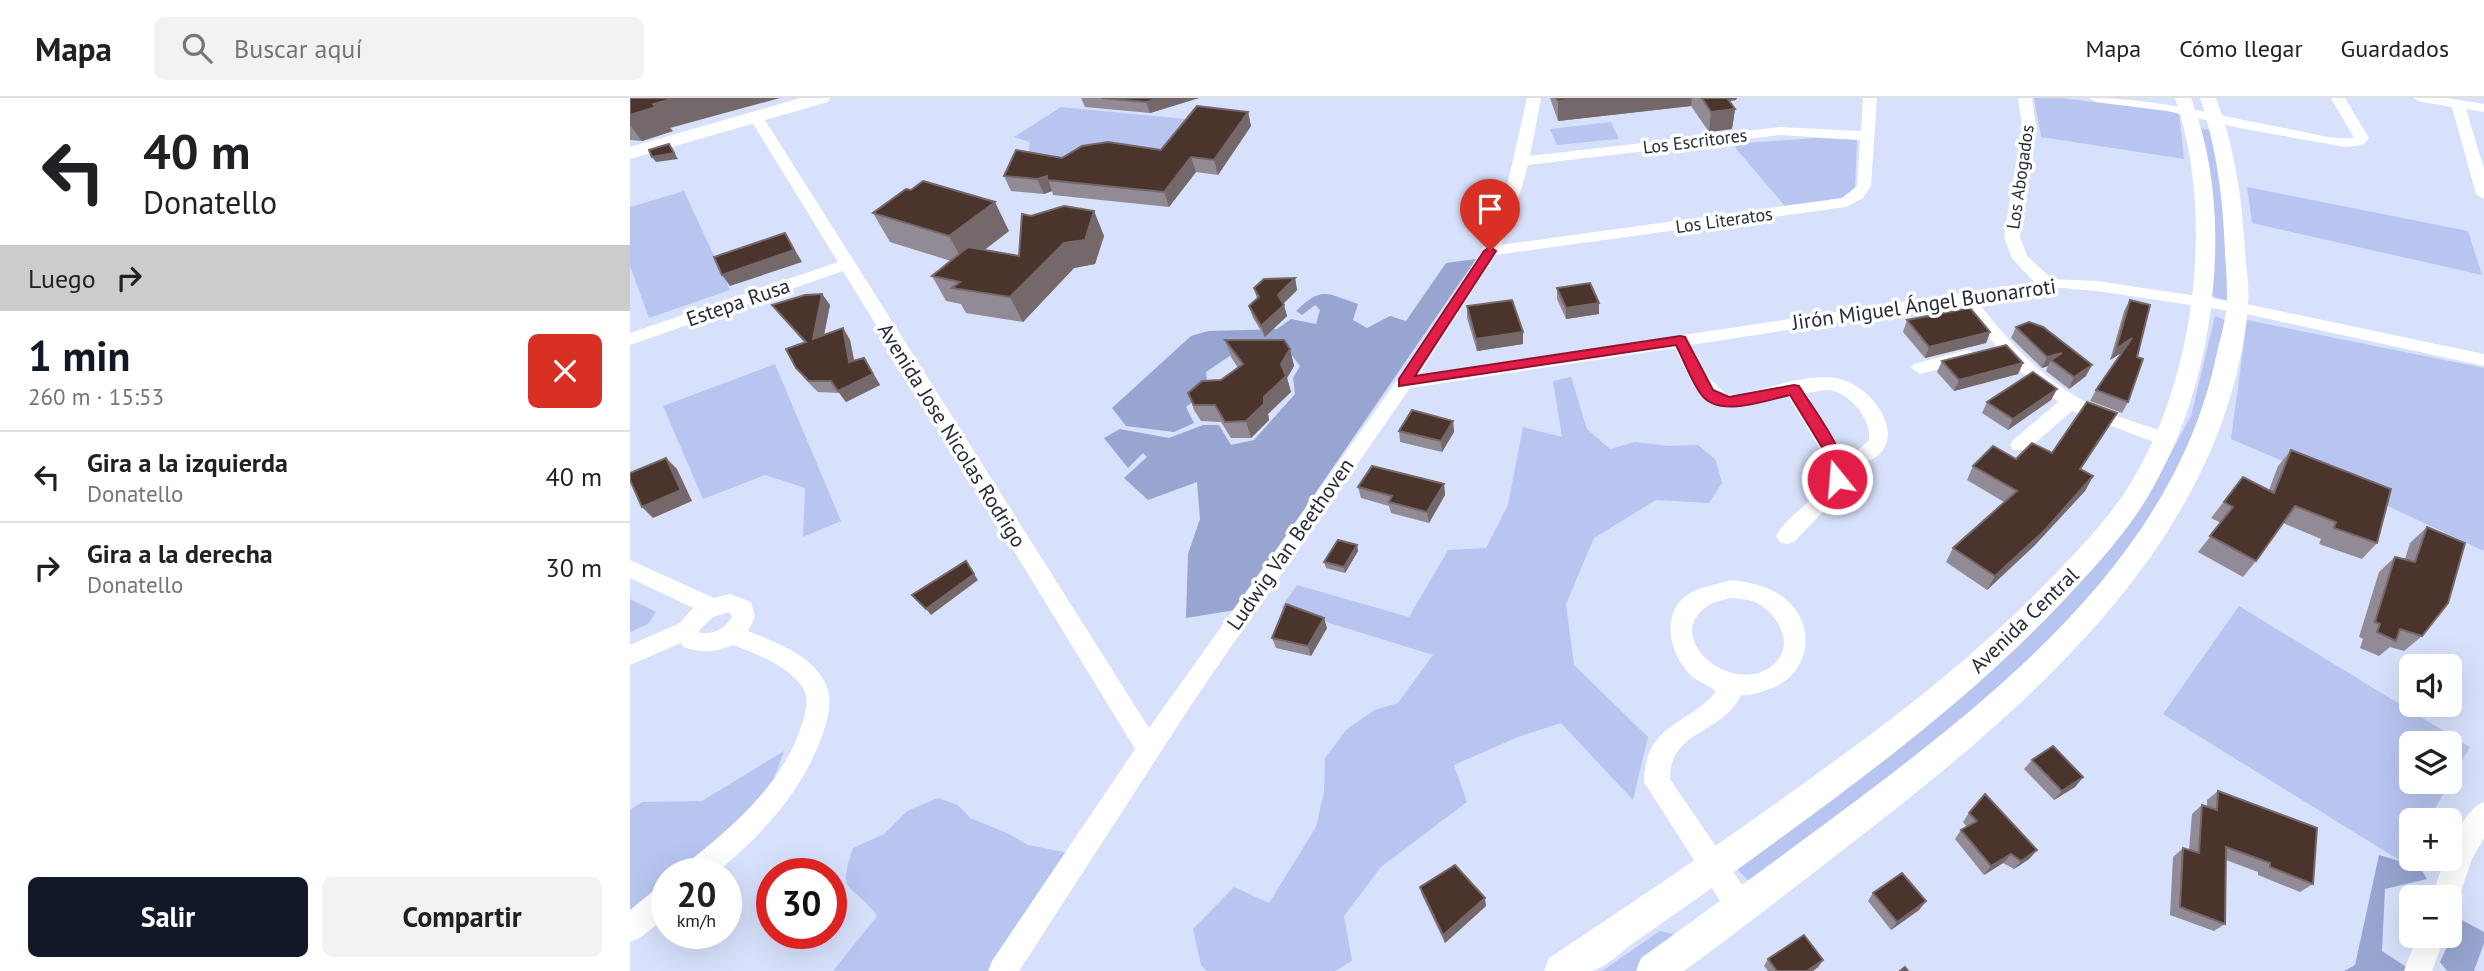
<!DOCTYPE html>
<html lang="es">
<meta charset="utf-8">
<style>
:root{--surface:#fff;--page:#f2f2f2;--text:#202124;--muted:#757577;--line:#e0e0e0;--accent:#111827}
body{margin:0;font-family:"PT Sans",sans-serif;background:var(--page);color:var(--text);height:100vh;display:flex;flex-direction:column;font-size:26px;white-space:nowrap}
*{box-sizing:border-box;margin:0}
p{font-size:23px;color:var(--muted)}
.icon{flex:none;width:38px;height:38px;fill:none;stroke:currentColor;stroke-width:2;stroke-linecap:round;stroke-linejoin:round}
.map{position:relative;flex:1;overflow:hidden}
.side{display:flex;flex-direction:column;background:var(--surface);width:630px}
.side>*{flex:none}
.hud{background:#fff;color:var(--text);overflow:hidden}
.controls{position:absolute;left:1769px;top:556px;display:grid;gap:14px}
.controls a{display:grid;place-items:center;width:63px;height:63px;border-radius:10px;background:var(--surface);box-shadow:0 7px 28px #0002;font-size:35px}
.speed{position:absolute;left:21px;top:760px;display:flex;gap:14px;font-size:35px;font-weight:700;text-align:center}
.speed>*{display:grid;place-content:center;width:91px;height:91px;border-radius:50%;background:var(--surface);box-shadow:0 7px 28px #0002;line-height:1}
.speed small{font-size:18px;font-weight:400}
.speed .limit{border:10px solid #d22;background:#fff;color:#111}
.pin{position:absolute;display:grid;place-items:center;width:60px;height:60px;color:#fff;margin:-72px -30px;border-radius:50% 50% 50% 0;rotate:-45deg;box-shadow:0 0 7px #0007}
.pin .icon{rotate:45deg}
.me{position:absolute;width:77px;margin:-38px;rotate:343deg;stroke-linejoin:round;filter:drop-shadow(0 0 5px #0008)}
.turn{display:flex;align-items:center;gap:24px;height:147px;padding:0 28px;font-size:32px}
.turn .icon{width:91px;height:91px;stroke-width:2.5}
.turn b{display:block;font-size:49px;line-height:60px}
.then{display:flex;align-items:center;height:66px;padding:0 28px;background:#0003;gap:14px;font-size:26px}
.round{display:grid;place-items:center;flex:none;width:74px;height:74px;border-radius:10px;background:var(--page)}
.head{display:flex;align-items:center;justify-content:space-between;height:119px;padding:0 28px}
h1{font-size:42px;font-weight:700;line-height:52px;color:var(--accent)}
.cta{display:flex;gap:14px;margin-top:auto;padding:14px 28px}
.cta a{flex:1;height:80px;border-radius:10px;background:var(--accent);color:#fff;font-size:28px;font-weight:700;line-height:80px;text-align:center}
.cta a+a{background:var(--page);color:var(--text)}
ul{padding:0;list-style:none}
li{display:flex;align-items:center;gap:21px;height:91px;padding:0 28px;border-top:2px solid var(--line)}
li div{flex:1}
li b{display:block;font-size:26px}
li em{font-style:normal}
header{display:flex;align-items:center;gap:42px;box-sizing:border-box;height:98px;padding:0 35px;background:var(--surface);border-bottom:2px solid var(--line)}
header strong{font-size:33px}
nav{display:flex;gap:38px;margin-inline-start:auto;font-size:24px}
.search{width:490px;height:63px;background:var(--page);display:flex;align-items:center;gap:18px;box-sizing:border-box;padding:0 24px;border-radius:10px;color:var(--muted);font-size:26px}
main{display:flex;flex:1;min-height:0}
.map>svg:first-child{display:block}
</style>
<header>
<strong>Mapa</strong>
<div class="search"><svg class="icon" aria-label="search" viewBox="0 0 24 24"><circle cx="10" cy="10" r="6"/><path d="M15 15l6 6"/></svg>Buscar aquí</div>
<nav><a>Mapa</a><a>Cómo llegar</a><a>Guardados</a></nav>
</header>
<main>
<section class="side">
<div class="hud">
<div class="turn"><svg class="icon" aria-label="left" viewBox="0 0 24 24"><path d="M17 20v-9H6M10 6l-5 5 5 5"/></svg><div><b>40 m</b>Donatello</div></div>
<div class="then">Luego<svg class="icon" aria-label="right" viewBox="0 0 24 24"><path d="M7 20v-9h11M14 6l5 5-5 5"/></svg></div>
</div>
<div class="head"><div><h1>1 min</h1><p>260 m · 15:53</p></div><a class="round" style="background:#d93025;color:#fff"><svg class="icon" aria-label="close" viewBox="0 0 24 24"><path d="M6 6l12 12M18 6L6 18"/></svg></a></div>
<ul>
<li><svg class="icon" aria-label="left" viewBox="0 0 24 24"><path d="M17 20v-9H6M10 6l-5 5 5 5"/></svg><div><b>Gira a la izquierda</b><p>Donatello</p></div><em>40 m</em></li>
<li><svg class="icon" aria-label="right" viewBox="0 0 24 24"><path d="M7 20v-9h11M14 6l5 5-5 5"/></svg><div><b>Gira a la derecha</b><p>Donatello</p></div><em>30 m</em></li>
</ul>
<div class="cta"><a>Salir</a><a>Compartir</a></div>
</section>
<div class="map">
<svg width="1854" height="873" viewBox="0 0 1854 873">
<rect width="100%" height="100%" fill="#d8e1fb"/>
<g fill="#b7c5f0" fill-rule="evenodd">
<polygon points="1404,0 1431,0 1549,14 1554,61 1411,39"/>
<polygon points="431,9 565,22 532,57 446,67 398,56 400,44 384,39"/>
<polygon points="981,24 989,41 927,47 920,31"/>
<polygon points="1569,30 1582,32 1595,122 1597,203 1582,198"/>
<polygon points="1184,40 1227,42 1225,93 1208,102 1155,108 1102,46"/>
<polygon points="1617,89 1838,133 1852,177 1622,125"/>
<polygon points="54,93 100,192 19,220 0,168 0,109"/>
<polygon points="1585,218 1595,222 1598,229 1572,326 1551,370 1496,461 1369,593 1124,788 1107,771 1385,548 1536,364 1561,318"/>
<polygon points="1617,222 1854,270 1854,453 1760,409 1601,341"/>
<polygon points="145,266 211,423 173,439 175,390 135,377 73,401 33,308"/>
<polygon points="941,279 957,331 980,351 1005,344 1039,348 1068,347 1086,362 1092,385 1079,405 1026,402 964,440 936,506 944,567 1018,639 1003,702 931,625 888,639 824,667 837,704 751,769 714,818 722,863 705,873 577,873 571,867 563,831 604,789 639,805 686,729 694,694 695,660 716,632 744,612 768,605 803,557 651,510 667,487 779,519 818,452 856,450 878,407 893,329 932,339 923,283"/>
<polygon points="0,501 26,514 18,526 0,534"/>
<path d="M1609,508l231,141 -42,74h-16l-1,29 -7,13 -241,-149zM1782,646h38v38h-38z"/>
<polygon points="154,653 140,692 84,761 66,775 37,775 37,800 0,830 0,712 12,704 72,703"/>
<path d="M308,700l20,7 12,13 37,15 21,12 46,9 -84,117h-157l44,-55c-24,-34 -41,-19 -24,-68l31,-14 23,-23z"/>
<polygon points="1030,833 1043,836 1046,848 1010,873 972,873"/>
</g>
<g fill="#97a5d0">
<path d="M846,161l-241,351 -49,8 2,-64 12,-35 -3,-37 -49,18 -24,-22 23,-21 -4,-4 -15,15 -24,-30 16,-9 49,9 34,-13h16l12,20 23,-5 41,-46 -2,-16 7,-12 -10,-13 -47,-6 -37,25 2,18 -22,17 8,16 -20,9 -48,-6 -14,-18 79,-72 17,-5 69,-2 14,-10 25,5 4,-14 -5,-5 -13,10 -6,-4c26,-25 30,-18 62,-7l-5,16 14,8 23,-12 16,5 40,-58z"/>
<polygon points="1749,757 1790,769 1797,781 1755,791 1752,853 1778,870 1776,873 1714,873 1725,867"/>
<polygon points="1830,821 1854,834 1854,845 1844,873 1817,873 1810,864"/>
</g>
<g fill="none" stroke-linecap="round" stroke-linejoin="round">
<g fill="#fff" fill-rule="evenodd">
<path d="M897,0h14l-11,58 250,-29 81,4 2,-33h14l-6,88 -8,12 -17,9 -351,48 -76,120 615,-93 -22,-24 -8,-21 18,-110 -4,-29h14l4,29 -16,110 7,19 25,23 45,2 140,21 247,52v12l-247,-54 -140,-21 -36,-3 -84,13c30,39 64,77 107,100 27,15 58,23 87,33l3,5 -3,5 -7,2 -92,-35 -45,39h-14l-3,-5 3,-5 45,-38 -49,-40 -48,-59 -270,42 15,30 20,19c9,2 18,-1 27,-3 28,-6 69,-22 96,-9 42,21 61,78 -1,84l-7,27 -47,49 -7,2 -7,-2 -4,-6c15,-28 60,-42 49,-79l-37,-61c-70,14 -80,25 -113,-48l-265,40 -215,311 -176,272h-31l4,-10 143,-212 -292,-478 -213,74v-12l208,-71 -89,-145 7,-4 7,4 386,611 249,-349 84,-128 23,-56zM1150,37l80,5 -3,46 -15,12 -341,47 13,-31 14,-49zM1196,292c21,0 46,28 43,50l-12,11 -15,1 -37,-59z"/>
<path d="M1459,0c68,0 130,18 196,30 22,4 47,12 69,10l-23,-40h14l24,40 -6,7 -18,2 -106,-19 -72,-17 -71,-9z"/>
<polygon points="1784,0 1817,0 1854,6 1854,14 1836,11 1854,71 1854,101 1846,96 1822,9 1791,4"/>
<polygon points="1337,252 1343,254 1346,258 1343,262 1290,276 1281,270 1284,266"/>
<path d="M0,462l84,38 16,-4 21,8 4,15 -7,14c26,11 57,21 73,45 13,18 9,37 2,57 -20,58 -60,101 -107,140h-33l3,-9c49,-39 99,-82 117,-143 3,-9 6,-22 1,-31 -13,-24 -48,-36 -71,-45 -19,8 -31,8 -50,2l-2,-4 -51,22v-20l50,-22 13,-15 -63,-30zM99,514l3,5c-7,12 -18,17 -32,16l-1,-3 14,-13z"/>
<path d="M1101,482c19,2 41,7 56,20 32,30 21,77 -20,90 -9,3 -17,6 -26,5 -19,40 -72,35 -71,84l81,119 4,10 -4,10 -10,4 -10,-4 -87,-136c1,-58 41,-55 72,-90 -5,-6 -15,-9 -22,-14 -26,-22 -36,-70 0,-87 11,-5 25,-7 37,-11zM1101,500c9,1 18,1 26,5 22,12 39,43 16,62 -40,33 -111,-26 -67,-58 6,-5 17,-7 25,-9z"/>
<path d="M1854,704v36l-12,21 -17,49 -5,2v-12h-19l14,-39h5c0,-18 16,-50 34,-57z"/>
<polygon points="37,787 37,818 10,840 0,844 0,812 27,790"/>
<polygon points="1787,838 1815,838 1802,873 1774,873"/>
</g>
<g fill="#fff" fill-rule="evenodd">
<path d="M1545,0h16c23,60 28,126 22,190 -6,68 -24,134 -57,194 -21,40 -50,73 -80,105 -89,98 -195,178 -302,256 -47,34 -94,68 -142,101 -11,8 -27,24 -40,27 -14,0 -33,0 -48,0l5,-13c98,-65 196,-131 291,-201 77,-56 150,-115 216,-184 25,-26 51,-53 71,-84 68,-105 89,-273 48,-391z"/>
<path d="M1570,0h16c19,50 26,100 29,153 1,18 5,37 3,55 -21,229 -209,391 -378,523 -62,48 -123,96 -186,142h-48l5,-13c70,-50 139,-101 208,-152 153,-115 325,-251 367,-449 4,-18 10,-37 11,-55 1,-17 -1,-33 -2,-50 -2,-53 -8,-104 -25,-154z"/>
</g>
<polygon fill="#fff" fill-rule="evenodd" points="170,0 201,0 198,4 0,61 0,49"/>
</g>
<g fill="#928a94">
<polygon points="0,0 40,30 43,33 12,43 0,42"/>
<polygon points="451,0 569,0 520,15 455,9"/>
<polygon points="920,0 1107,0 1106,2 1099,3 1105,11 1102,31 1079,34 1061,8 928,23"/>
<polygon points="618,14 621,28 588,77 566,74 539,109 423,97 422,93 414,96 381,93 374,78 531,52"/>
<polygon points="464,113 474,138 465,166 444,170 393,224 336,215 331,206 316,203 302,178 321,163 260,144 243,115 379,133 354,152 389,158 401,118"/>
<polygon points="665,180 667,192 653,206 657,218 635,239 623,220 619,208 627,201 624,190"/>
<polygon points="927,190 969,205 969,216 936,221 927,201"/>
<polygon points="192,196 200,207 194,237 213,230 220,242 224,263 234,260 250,287 216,304 209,295 188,294 175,281 166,270 174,244 151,218 142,207"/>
<polygon points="1500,202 1507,259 1498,304 1492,315 1460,303 1466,292 1492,254 1480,262 1494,213"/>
<polygon points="837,208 893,246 847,253 837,220"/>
<polygon points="1277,222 1360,234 1356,245 1295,260 1273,234"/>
<polygon points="1386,229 1456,278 1439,291 1416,273 1418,268 1412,270 1381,240"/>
<polygon points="595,242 660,251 664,268 657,280 661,294 638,316 639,322 621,340 601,340 591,324 571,323 564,312 558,295 591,282 608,270 601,259"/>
<polygon points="1312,263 1393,265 1388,276 1324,293 1307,274"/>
<polygon points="1427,291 1421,302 1378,332 1352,315 1357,304"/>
<polygon points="1487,315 1478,330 1451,371 1463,378 1455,393 1405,447 1357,492 1316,464 1323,450 1374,404 1337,382 1343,368 1422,355"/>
<polygon points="823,323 824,334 812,354 770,344 769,333"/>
<polygon points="1661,352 1747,445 1732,461 1689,446 1691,441 1653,425 1626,463 1613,479 1568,454 1591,425 1581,420 1613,379 1639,392 1648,368"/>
<polygon points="814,386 815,397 799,425 761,415 759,408 731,400 728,389"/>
<polygon points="1797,429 1792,538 1774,553 1760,549 1749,558 1730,550 1733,541 1729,539 1749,474 1765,459 1775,461 1780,445"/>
<polygon points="727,447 728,453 715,475 696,470 694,464"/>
<polygon points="697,530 681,558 646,550 642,540"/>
<polygon points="1402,662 1453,679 1445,689 1424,702 1394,671"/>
<polygon points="1588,693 1683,786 1670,794 1628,777 1628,774 1596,762 1595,826 1584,833 1540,817 1543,759 1553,750 1559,752 1562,716 1572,707 1577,708 1577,702"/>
<polygon points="1339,715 1407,752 1399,761 1384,771 1373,765 1354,777 1325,741 1331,732 1337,729 1333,724"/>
<polygon points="790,789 856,808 815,845 792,797"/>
<polygon points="1243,795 1296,803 1289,812 1261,832 1238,803"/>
<polygon points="1138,861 1193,862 1188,869 1183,873 1138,873 1134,868"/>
</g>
<g fill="#75686a">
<polygon points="46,0 150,0 40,30 43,33 12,43 0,27 0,17 23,6"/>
<polygon points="530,0 569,0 520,15 516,4"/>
<polygon points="956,0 1062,0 1061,8 928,23 928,3"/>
<polygon points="1084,0 1107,0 1106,2 1084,5"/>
<polygon points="1105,11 1102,31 1079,34 1081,14"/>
<polygon points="618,14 621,28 588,77 584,62"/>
<polygon points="39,46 48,61 26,64 22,59"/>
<polygon points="561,59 566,74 539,109 534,94"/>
<polygon points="417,78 422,93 414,96 407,81"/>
<polygon points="365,104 379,133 335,167 319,138"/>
<polygon points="464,113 474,138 465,166 444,170 393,224 380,199"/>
<polygon points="155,135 172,164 100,188 92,177"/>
<polygon points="665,180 667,192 651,208 648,197"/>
<polygon points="192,196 200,207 191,252 183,241"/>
<polygon points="969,205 969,216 936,221 936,210"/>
<polygon points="654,207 657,218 635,239 631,228"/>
<polygon points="213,230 220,242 227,276 219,264"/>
<polygon points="893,234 893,246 847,253 846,241"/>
<polygon points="1360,234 1356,245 1295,260 1299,249"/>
<polygon points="1502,240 1496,252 1480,262 1486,251"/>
<polygon points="660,251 664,268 657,280 661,294 638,316 639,322 621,340 616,323 634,299"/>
<polygon points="1432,255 1421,262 1418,268 1412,270 1417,259"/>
<polygon points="234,260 250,287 216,304 208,293"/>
<polygon points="1393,265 1388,276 1324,293 1329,282"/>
<polygon points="1462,267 1456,278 1439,291 1444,279"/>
<polygon points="1427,291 1421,302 1378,332 1383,321"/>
<polygon points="1487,315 1478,330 1441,385 1450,371"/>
<polygon points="823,323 824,334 812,354 811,343"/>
<polygon points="36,360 47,371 62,403 23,420 12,409"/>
<polygon points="1463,378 1455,393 1405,447 1357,492 1365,478"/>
<polygon points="814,386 815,397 799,425 797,414"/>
<polygon points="727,447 728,453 715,475 714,469"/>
<polygon points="344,476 348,482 301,517 296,511"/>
<polygon points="694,520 697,530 681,558 678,548"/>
<polygon points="1453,679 1445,689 1424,702 1432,693"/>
<polygon points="1407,752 1399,761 1384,771 1391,763"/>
<polygon points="1381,756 1373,765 1354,777 1361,768"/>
<polygon points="855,800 856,808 815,845 813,837"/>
<polygon points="1296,803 1289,812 1261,832 1267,824"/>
<polygon points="1193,862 1188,869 1183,873 1177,873"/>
</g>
<g fill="#4b342c" stroke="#75686a" stroke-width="2">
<polygon points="0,0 46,0 23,6 26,9 0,17"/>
<polygon points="472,0 530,0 516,4"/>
<polygon points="926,0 956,0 928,3"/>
<polygon points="1072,0 1097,0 1105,11 1081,14"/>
<polygon points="567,8 618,14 584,62 561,59 534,94 417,82 417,78 407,81 374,78 386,52 432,60 452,48 478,44 531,52"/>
<polygon points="39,46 44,55 22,59 19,52"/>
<polygon points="293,83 365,104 319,138 243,115 276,91 281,92"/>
<polygon points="434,108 464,113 455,142 434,145 380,199 322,190 330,184 302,178 338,149 389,158 392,116 401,118"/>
<polygon points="155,135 164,152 92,177 84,159"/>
<polygon points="665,180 648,197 654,207 631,228 619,208 629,199 624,190 634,181"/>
<polygon points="960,185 969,205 936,210 927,190"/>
<polygon points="192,196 183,241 213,230 219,264 234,260 243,276 208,293 201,283 179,283 166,270 156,251 176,244 142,207 175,197"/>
<polygon points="882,202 893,234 846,241 837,208"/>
<polygon points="1500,202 1520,207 1507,259 1513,261 1498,304 1466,292 1502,240 1486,251"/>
<polygon points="1340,210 1360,234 1299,249 1277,222"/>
<polygon points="1399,224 1413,229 1462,267 1444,279 1421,262 1432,255 1417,259 1386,229"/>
<polygon points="595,242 654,242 660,251 651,266 656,278 634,299 634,306 616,323 595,324 585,307 564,307 558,295 572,283 591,282 613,266"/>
<polygon points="1376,247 1393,265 1329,282 1312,263"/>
<polygon points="1403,274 1427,291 1383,321 1357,304"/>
<polygon points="1457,304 1487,315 1450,371 1463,378 1414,433 1365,478 1323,450 1387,393 1343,368 1363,348 1386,361 1402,345 1422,355"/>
<polygon points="782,312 823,323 811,343 769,333"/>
<polygon points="1661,352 1761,391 1747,445 1704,430 1706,424 1665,408 1626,463 1580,438 1603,409 1594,404 1613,379 1644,395"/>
<polygon points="36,360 51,392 12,409 0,382 0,375"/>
<polygon points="742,368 814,386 797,414 759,404 762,398 728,389"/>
<polygon points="1797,429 1835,445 1818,505 1792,538 1770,531 1766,543 1747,534 1750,526 1745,524 1765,459 1785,464"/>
<polygon points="708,442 727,447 714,469 694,464"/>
<polygon points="336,463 344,476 296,511 282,497"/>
<polygon points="656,506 694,520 678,548 642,540"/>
<polygon points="1423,648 1453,679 1432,693 1402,662"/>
<polygon points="1588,693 1687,730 1683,786 1640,769 1640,765 1596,749 1595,826 1550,809 1553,750 1569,755 1572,707 1587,712"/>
<polygon points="1355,696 1407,752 1391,763 1381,756 1361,768 1331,732 1347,723 1339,715"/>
<polygon points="825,767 855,800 813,837 790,789"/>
<polygon points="1272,775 1296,803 1267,824 1243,795"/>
<polygon points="1174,837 1193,862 1177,873 1147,873 1138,861"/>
<polygon points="1275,869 1278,873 1270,873"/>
</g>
<path fill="#e11d48" stroke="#92132f" stroke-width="2" d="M860,149l6,4 -81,125 265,-40 5,1 28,53 16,7 65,-12 5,1c13,22 54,72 44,97h-11l-4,-26 -38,-62c-24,5 -72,24 -89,-1 -10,-14 -17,-33 -25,-49l-277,41v-7l85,-128z"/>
<g text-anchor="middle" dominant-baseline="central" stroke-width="7" stroke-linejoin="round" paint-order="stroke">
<g font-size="18" fill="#282b35" stroke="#fff">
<text transform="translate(1065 43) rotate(-7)">Los Escritores</text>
<text transform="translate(1390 79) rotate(-82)">Los Abogados</text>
<text transform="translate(1094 122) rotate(-8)">Los Literatos</text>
</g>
<g font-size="21" fill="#282b35" stroke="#fff">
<text transform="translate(108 204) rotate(-19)">Estepa Rusa</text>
<text transform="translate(1294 206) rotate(-8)">Jirón Miguel Ángel Buonarroti</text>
<text transform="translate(322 337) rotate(58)">Avenida Jose Nicolas Rodrigo</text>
<text transform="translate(660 446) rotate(-55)">Ludwig Van Beethoven</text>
<text transform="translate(1394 522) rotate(-44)">Avenida Central</text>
</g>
</g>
</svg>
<div class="controls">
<a><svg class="icon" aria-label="sound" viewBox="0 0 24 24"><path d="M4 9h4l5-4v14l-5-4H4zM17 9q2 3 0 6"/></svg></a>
<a><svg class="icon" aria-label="layers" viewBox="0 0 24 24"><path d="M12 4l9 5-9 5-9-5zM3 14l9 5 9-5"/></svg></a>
<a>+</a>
<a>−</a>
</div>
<div class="speed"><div>20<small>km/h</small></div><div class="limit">30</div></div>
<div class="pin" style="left:860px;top:153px;background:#d93025"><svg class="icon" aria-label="arrive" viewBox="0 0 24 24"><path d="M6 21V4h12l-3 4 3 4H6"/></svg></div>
<svg class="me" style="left:1207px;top:381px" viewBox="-20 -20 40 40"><circle r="17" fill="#e11d48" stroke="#fff" stroke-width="3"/><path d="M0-11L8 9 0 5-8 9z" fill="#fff"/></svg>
</div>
</main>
